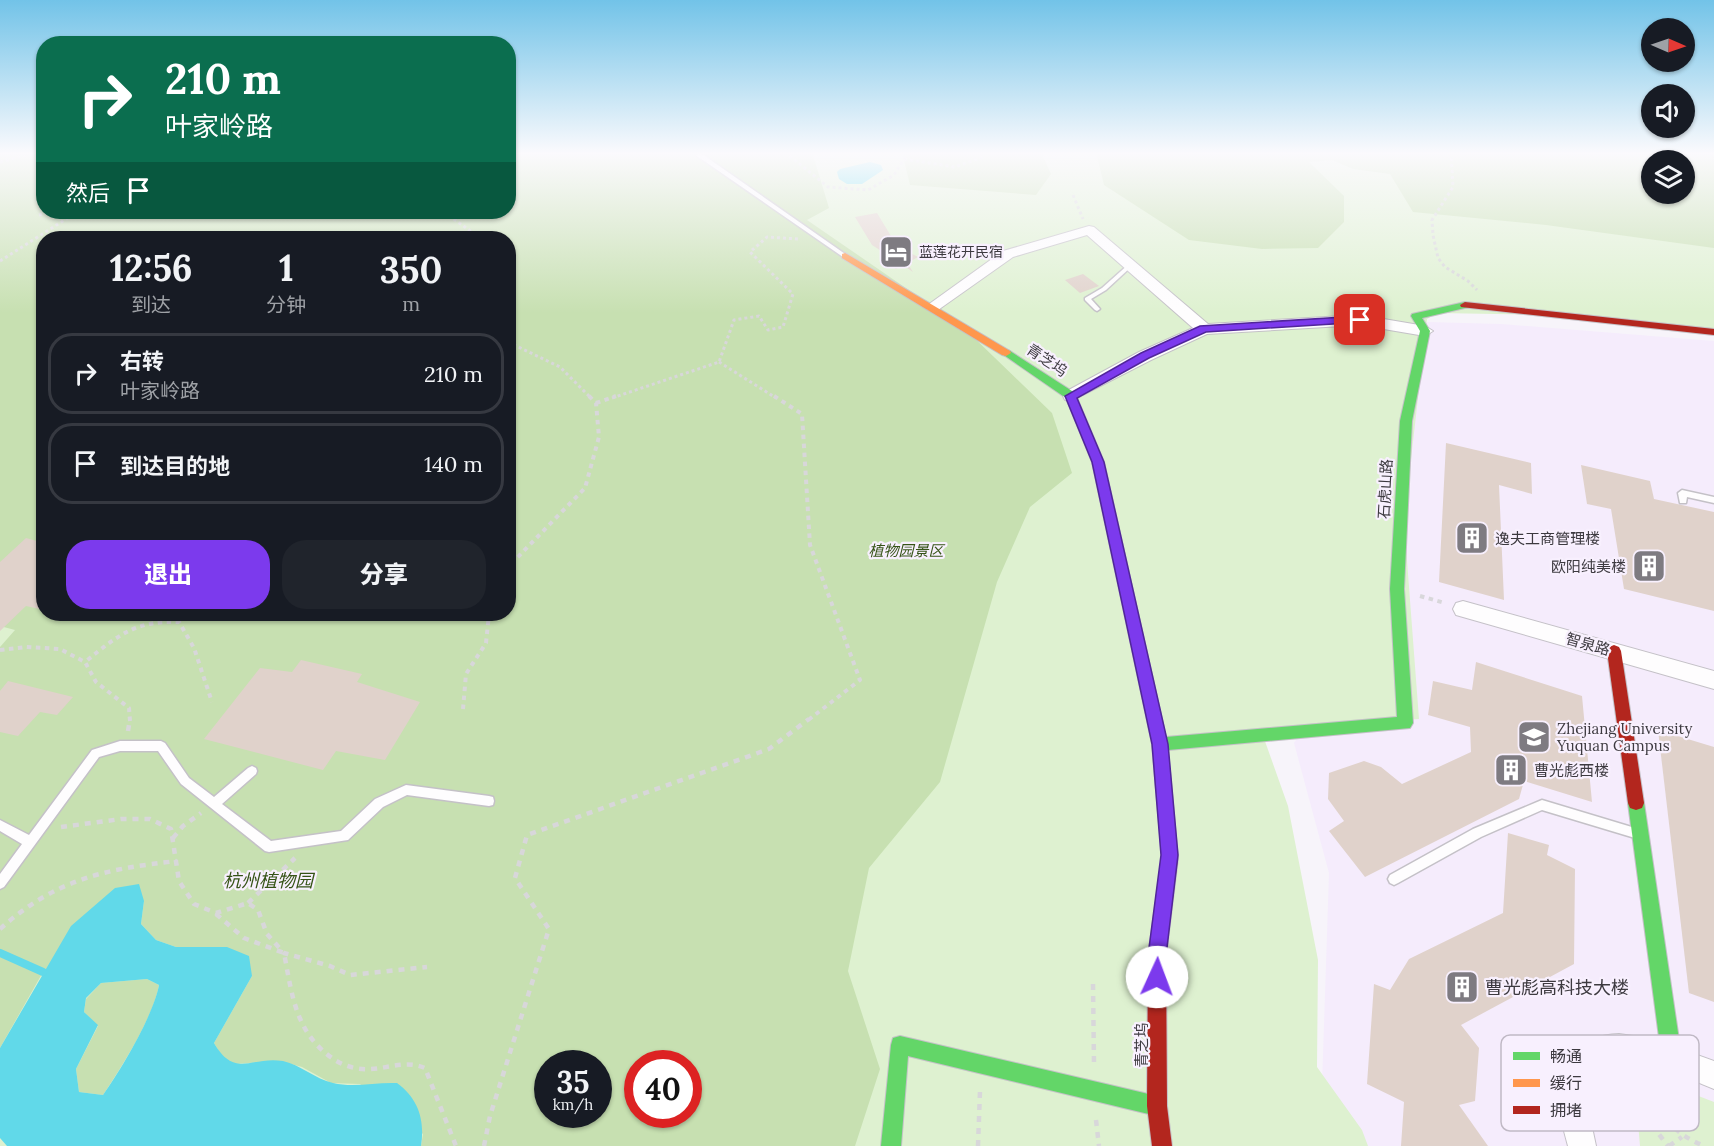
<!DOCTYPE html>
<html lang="zh">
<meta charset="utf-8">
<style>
:root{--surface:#171b24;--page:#20242c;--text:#f1f3f6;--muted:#9ea1a6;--line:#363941;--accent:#7c3aed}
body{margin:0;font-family:Lora,"Noto Sans SC",serif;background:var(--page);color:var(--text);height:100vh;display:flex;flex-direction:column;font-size:22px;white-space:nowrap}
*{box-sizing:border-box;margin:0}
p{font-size:20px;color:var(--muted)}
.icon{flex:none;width:33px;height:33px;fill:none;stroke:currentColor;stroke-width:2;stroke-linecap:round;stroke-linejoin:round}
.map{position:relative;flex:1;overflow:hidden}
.panel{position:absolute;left:36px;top:231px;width:480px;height:390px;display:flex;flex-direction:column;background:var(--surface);border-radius:24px;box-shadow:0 2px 4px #0004}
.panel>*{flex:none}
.guide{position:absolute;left:36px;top:36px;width:480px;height:183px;border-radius:24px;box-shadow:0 2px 4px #0004;background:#0b6e4f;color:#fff;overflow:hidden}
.needle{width:39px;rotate:92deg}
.tools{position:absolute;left:1641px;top:18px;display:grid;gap:12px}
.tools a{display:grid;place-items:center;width:54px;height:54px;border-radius:50%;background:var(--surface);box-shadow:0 2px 4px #0004;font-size:30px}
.speed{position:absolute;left:534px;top:1050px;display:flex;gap:12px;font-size:30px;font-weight:700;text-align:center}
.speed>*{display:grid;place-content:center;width:78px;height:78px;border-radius:50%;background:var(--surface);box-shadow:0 2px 4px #0004;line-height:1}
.speed small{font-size:15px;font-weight:400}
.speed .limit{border:9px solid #d22;background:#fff;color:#111}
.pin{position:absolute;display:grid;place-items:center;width:51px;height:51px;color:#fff;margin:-26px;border-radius:12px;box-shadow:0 3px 9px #0006}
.me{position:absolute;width:66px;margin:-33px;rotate:2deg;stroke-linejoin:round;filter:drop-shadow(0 0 4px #0008)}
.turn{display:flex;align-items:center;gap:21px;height:126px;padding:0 30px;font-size:27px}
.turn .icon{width:78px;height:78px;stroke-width:2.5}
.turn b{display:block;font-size:42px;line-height:51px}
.then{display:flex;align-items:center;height:57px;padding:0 30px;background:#0003;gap:12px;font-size:22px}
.eta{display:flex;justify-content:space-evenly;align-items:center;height:102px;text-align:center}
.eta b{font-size:36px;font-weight:800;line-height:42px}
.primary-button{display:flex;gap:12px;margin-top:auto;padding:12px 30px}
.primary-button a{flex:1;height:69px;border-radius:24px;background:var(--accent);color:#fff;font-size:24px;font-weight:800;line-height:69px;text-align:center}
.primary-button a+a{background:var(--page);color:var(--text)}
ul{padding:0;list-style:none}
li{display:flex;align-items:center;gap:18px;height:81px;margin:0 12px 9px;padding:0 18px;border:3px solid var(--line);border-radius:24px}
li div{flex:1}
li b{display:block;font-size:22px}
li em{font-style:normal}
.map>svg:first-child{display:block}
</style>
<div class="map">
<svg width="1714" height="1146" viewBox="0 0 1714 1146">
<rect width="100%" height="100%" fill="#f7f4fa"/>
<polygon fill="#f5ecfc" points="1427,322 1501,324 1714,341 1714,1146 1320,1146 1329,873 1294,743 1405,584 1414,418"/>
<g fill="#def1d0" fill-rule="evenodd">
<path d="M0,152h43l1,60h464l1,-60h1205v180l-156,-17 -122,-2 -9,6 -23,202 15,198 -158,11 27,76 30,154 -1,107 45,63 6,16h-1368zM1652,160h32v34h-32zM44,238h464v376h-464zM548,1064h50v50h-50zM638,1064h50v50h-50z"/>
<polygon points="1683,1090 1714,1102 1714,1146 1640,1146 1636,1099"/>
</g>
<g fill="#c7e0b1" fill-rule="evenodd">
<path d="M0,152h43l1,60h464l1,-60h299l5,3 16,53 -22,12 157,108 88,85 20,60 -42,34 -33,75 -57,200 -71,86 -21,103 32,98 -25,77h-434l2,-12 -63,-50 -29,-1 -29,-16 -22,-6 -45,3 -12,-6 -9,-15 38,-67 -54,-27 -22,-2 -20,-7 -15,-16 3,-23 -101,71 -43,76v-401l15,-17 -15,-4zM44,238h464v376h-464zM548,1064h50v50h-50zM638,1064h50v50h-50z"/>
<polygon points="902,152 1041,152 1051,174 1036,195 910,185"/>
<path d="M1096,152h618v96l-168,-23 -133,-13 -23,-38 -37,-5 -21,-9 -23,2 35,34v26l-26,26 -56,1 -73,-9 -85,-55zM1652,160h32v34h-32z"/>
<path d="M147,979l12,6c-6,33 -37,81 -56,110l-24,-3 -3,-23 22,-43 -14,-14 2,-13 15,-16z"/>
</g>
<g fill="#61d9e9" fill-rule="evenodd">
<polygon points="870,162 881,165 883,170 862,184 847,184 839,179 837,172 840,169"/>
<path d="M139,884l5,17 -3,23 15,16 20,7h51l22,9 3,20 -38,67c21,36 37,13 69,18 18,4 32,18 50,22 21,5 43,-1 64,0 22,16 28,38 24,63h-414l-7,-8v-90l71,-122 44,-38zM147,979l12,6c-6,31 -37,83 -56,110l-24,-3 -3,-23 22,-44 -14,-13 2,-14 15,-15z"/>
</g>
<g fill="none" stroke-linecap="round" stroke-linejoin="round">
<polyline stroke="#61d9e9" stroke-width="8" points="0,953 43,972"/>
</g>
<g fill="#e0d2cb">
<polygon points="877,213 897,246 918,257 907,263 913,272 903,265 896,269 885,262 889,256 872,245 855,217"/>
<polygon points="1083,274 1099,286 1080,293 1065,280"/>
<polygon points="1446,443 1531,463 1532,494 1499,485 1504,600 1439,582"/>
<polygon points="1581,465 1650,481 1654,499 1714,512 1714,611 1624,589 1611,509 1587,504"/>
<polygon points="26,538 44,543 44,610 26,606 0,631 0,562"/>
<polygon points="301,660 362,674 357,682 420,702 385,760 336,751 323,770 204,739 260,668 292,672"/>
<polygon points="1476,662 1582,696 1592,802 1524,781 1519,799 1365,877 1329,831 1344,821 1328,799 1329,773 1364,761 1381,767 1402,784 1471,752 1470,727 1428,715 1433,681 1472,690"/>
<polygon points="8,681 73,697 57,715 40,712 18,736 0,732 0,691"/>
<polygon points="1658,730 1714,747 1714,1002 1689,993"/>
<polygon points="1508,833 1549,845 1547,855 1575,869 1574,964 1461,1025 1479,1048 1475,1101 1459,1105 1488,1146 1401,1146 1404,1102 1367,1084 1374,984 1390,990 1409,959 1503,913"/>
</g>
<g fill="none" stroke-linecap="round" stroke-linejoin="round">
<defs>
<g id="lane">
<polygon points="696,152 702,152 702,154 848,256 843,257 697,156"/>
<polygon points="1130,263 1132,264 1132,266 1106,290 1091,299 1100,309 1097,311 1095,310 1085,300 1085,298 1102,288"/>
<polygon points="1682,490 1714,497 1714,503 1687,497 1686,503 1680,503 1678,493"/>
<polygon points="120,741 161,741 165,743 189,778 214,797 248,768 252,766 256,768 257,771 256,774 222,804 271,841 341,831 375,799 406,785 489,796 493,797 494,801 493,805 489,806 407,795 383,807 348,840 269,852 265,851 181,784 158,751 120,751 99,757 4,887 0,889 0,874 22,844 0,831 0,820 29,835 92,750"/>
<polygon points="1542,800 1635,828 1639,829 1640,833 1639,837 1635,838 1542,810 1481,837 1398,883 1394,885 1390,883 1388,879 1390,875 1473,829"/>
</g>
<g id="street">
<polygon points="1089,226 1094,227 1208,324 1360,315 1425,326 1433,331 1425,336 1360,325 1207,334 1151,360 1071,401 1065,400 1063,396 1065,392 1139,352 1193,328 1087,235 1013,257 938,310 928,310 925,307 1003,251"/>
<polygon points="1463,601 1714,671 1714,689 1456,615 1453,609 1456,603"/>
<path d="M1619,1034l34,5 61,22v28c-33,-13 -74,-34 -110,-27 -6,1 -11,6 -15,10l-4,22 11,52h-28c-4,-16 -10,-34 -11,-51 -2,-41 25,-59 62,-61z"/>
</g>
<g id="fast">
<polygon points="1465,302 1470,305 1469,307 1422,318 1430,331 1412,421 1404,589 1413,723 1410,728 1168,750 1178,858 1176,864 1170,866 1164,864 1162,858 1152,744 1092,462 1066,398 1001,353 1006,350 1010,351 1075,393 1104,462 1166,737 1397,717 1390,589 1400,421 1420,331 1411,316 1412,314"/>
<polygon points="1636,796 1642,798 1644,803 1682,1060 1679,1067 1672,1070 1665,1067 1662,1060 1628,803 1630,798"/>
<polygon points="900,1036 1157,1096 1164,1099 1167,1106 1164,1113 1157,1116 908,1056 901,1146 881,1146 891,1045 893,1038"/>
</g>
<polygon id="slow" points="845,253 1010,351 1011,353 1006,356 1002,355 842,258 842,254"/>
<g id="jam">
<polygon points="1465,302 1714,329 1714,335 1461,307 1460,305"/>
<polygon points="1614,645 1619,647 1621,651 1644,803 1642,808 1636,810 1630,808 1628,803 1607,651 1609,647"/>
<polygon points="1170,850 1176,852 1178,858 1166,956 1167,1106 1172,1146 1152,1146 1147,1106 1148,956 1162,858 1164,852"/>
</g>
</defs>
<use href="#lane" stroke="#c4c1c7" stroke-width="3"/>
<use href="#street" stroke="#c4c1c7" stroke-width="2"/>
<use href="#fast" stroke="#c4c1c7" stroke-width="2"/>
<use href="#slow" stroke="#c4c1c7" stroke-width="2"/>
<use href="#jam" stroke="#c4c1c7" stroke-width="2"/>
<g stroke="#d8d7da" stroke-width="3" stroke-dasharray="3 3" stroke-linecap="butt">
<polyline points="785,152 828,187 868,190 894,175 908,152"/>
<polyline points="1451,152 1453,187 1432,220 1433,235 1438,258 1445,267 1468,281 1477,290"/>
<polyline points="904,159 955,167 983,157 983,152"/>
<polyline points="0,162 37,152"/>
<polyline points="1073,195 1083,219"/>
<polyline points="265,212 307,212"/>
<polyline points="444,212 480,238"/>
<polyline points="39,215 51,212"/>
<polyline points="0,261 77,212"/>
<polyline points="508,342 560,367 591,398"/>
<polyline points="719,362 776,398"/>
<polyline points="612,398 719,362 734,320 759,316 768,330 783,327 793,294 750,252 767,237 798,239"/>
</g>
<g stroke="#d8d7da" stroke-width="4" stroke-dasharray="4.5 4.5" stroke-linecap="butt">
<polyline points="774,396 802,414 810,545 860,680 807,721"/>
<polyline points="596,403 616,396"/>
<polyline points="508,572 513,562 585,488 599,437 596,403 589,396"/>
<polyline points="1420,596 1445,603"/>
<polyline points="0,650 26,647 60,649 85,662"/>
<polyline points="463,709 466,674 486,643 489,614"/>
<path d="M130,721l-1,-13 -33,-26 -11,-20c32,-26 51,-42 94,-40l15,26 18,54"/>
</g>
<g stroke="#d8d7da" stroke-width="4.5" stroke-dasharray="6 6" stroke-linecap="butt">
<polyline points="128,731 130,719"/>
<polyline points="61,827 121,819 150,819 171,829 179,881 194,904 216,913 248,903 258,910 267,934 284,953 330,966 350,975 427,967"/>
<polyline points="173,838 183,826 201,813"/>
<polyline points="248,903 295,858"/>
<path d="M216,914l28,24 40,15c8,41 11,79 48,105 11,8 25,12 39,11 19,-1 35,-9 54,-1l31,78"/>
<path d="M0,929c56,-50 105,-60 177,-68"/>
<polyline points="1093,984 1094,1064"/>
<path d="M1659,1084c5,36 11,47 45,62"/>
<polyline points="1596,1104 1651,1124 1668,1146"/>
<polyline points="1096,1120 1099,1146"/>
<polyline points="1651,1124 1663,1115"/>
<polyline points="484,1146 490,1116 549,929 515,878 527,835 769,749 809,719"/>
<polyline points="978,1146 980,1091"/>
<polyline points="1669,1146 1682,1137"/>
</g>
<use href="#lane" fill="#fefdfe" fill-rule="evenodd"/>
<use href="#street" fill="#fefdfe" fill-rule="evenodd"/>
<use href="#fast" fill="#63d668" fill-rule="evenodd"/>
<use href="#slow" fill="#ff974d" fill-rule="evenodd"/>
<use href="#jam" fill="#b3261e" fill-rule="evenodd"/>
</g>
<linearGradient id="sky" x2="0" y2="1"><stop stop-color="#72c3e8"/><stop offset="0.49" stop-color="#fbfafd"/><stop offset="1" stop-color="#fbfafd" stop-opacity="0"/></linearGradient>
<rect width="1714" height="313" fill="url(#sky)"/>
<polygon fill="#7c3aed" stroke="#51269a" stroke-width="1.5" points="1360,316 1364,317 1364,322 1206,332 1149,358 1077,398 1104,462 1168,744 1178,855 1166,956 1167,977 1164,984 1157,987 1151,984 1148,977 1148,956 1161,855 1152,744 1092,462 1065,396 1141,353 1200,326"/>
<defs>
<symbol id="hotel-square" viewBox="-11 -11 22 22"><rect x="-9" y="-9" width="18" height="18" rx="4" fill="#7e7b81" stroke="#f8f0fe"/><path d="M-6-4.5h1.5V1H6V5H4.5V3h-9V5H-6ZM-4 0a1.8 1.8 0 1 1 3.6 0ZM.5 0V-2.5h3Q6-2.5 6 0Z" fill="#fff"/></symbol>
<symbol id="building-square" viewBox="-11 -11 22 22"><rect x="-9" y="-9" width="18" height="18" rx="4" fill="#7e7b81" stroke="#f8f0fe"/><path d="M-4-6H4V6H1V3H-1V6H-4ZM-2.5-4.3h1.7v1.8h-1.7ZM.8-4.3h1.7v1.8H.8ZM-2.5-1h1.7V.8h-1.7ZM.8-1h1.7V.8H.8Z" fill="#fff"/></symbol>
<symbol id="university-square" viewBox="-11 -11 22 22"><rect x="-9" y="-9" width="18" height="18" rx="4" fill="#7e7b81" stroke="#f8f0fe"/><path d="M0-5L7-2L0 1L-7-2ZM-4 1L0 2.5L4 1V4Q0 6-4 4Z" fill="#fff"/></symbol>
</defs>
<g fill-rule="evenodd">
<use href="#hotel-square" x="877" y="233" width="38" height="38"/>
<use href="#building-square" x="1453" y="519" width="38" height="38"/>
<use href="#building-square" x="1630" y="547" width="38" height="38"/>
<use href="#university-square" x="1515" y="718" width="38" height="38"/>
<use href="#building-square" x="1492" y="751" width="38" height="38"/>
<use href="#building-square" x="1443" y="968" width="38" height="38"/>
</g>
<g text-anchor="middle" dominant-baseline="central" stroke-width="4.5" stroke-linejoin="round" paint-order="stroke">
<g font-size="14" fill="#3d3a40" stroke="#f8f0fe" text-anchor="start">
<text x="919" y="252">蓝莲花开民宿</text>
</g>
<g font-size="15" fill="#3d3a40" stroke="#f8f0fe">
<text transform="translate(1047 360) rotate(34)">青芝坞</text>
<text transform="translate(1385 489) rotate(-87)">石虎山路</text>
<text transform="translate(1588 644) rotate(16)">智泉路</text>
<text transform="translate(1141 1045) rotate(-90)">青芝坞</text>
</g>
<g font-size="15" fill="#3d3a40" stroke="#f8f0fe" text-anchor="start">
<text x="1495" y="538">逸夫工商管理楼</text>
<text x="1626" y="566" text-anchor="end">欧阳纯美楼</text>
<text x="1557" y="728">Zhejiang University<tspan x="1557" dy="17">Yuquan Campus</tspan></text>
<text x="1534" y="770">曹光彪西楼</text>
</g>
<g font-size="15" font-style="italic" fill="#355316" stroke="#f8f0fe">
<text x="906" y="550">植物园景区</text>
</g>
<g font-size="18" font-style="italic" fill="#355316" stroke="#f8f0fe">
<text x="268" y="880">杭州植物园</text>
</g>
<g font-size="18" fill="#3d3a40" stroke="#f8f0fe" text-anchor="start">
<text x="1485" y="987">曹光彪高科技大楼</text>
</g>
</g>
<rect x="1501" y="1035" width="198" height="96" rx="9" fill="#f8f0fe" stroke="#c0b9c5" stroke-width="1.5"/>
<rect x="1513" y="1052" width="27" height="8" fill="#63d668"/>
<rect x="1513" y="1079" width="27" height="8" fill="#ff974d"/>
<rect x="1513" y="1106" width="27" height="8" fill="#b3261e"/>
<g font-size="16" fill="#3d3a40">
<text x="1550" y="1062">畅通</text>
<text x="1550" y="1089">缓行</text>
<text x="1550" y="1116">拥堵</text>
</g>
</svg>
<div class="tools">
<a><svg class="needle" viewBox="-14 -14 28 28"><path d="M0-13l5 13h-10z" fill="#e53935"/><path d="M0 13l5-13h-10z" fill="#9ea1a6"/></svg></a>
<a><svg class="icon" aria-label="sound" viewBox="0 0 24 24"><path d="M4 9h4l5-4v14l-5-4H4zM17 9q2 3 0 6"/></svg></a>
<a><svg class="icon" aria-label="layers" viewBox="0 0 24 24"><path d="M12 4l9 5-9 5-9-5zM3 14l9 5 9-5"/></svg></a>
</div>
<div class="speed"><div>35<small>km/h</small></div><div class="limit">40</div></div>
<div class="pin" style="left:1360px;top:320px;background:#d93025"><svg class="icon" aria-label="arrive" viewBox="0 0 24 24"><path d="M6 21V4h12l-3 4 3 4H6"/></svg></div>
<svg class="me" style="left:1157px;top:977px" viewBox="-20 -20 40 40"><circle r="19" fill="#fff"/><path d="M0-13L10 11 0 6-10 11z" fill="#7c3aed"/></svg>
<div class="guide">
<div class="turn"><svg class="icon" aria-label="right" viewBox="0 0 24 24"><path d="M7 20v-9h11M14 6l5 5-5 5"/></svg><div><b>210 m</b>叶家岭路</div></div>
<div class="then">然后<svg class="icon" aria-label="arrive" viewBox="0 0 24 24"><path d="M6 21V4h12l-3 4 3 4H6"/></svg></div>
</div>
<section class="panel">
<div class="eta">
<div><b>12:56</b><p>到达</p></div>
<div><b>1</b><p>分钟</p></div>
<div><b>350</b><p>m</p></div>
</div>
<ul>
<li><svg class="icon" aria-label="right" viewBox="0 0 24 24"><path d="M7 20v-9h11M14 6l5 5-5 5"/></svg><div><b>右转</b><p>叶家岭路</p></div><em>210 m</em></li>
<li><svg class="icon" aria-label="arrive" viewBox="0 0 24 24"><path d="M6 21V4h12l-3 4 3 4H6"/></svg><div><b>到达目的地</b></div><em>140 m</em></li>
</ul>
<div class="primary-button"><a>退出</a><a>分享</a></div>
</section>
</div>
